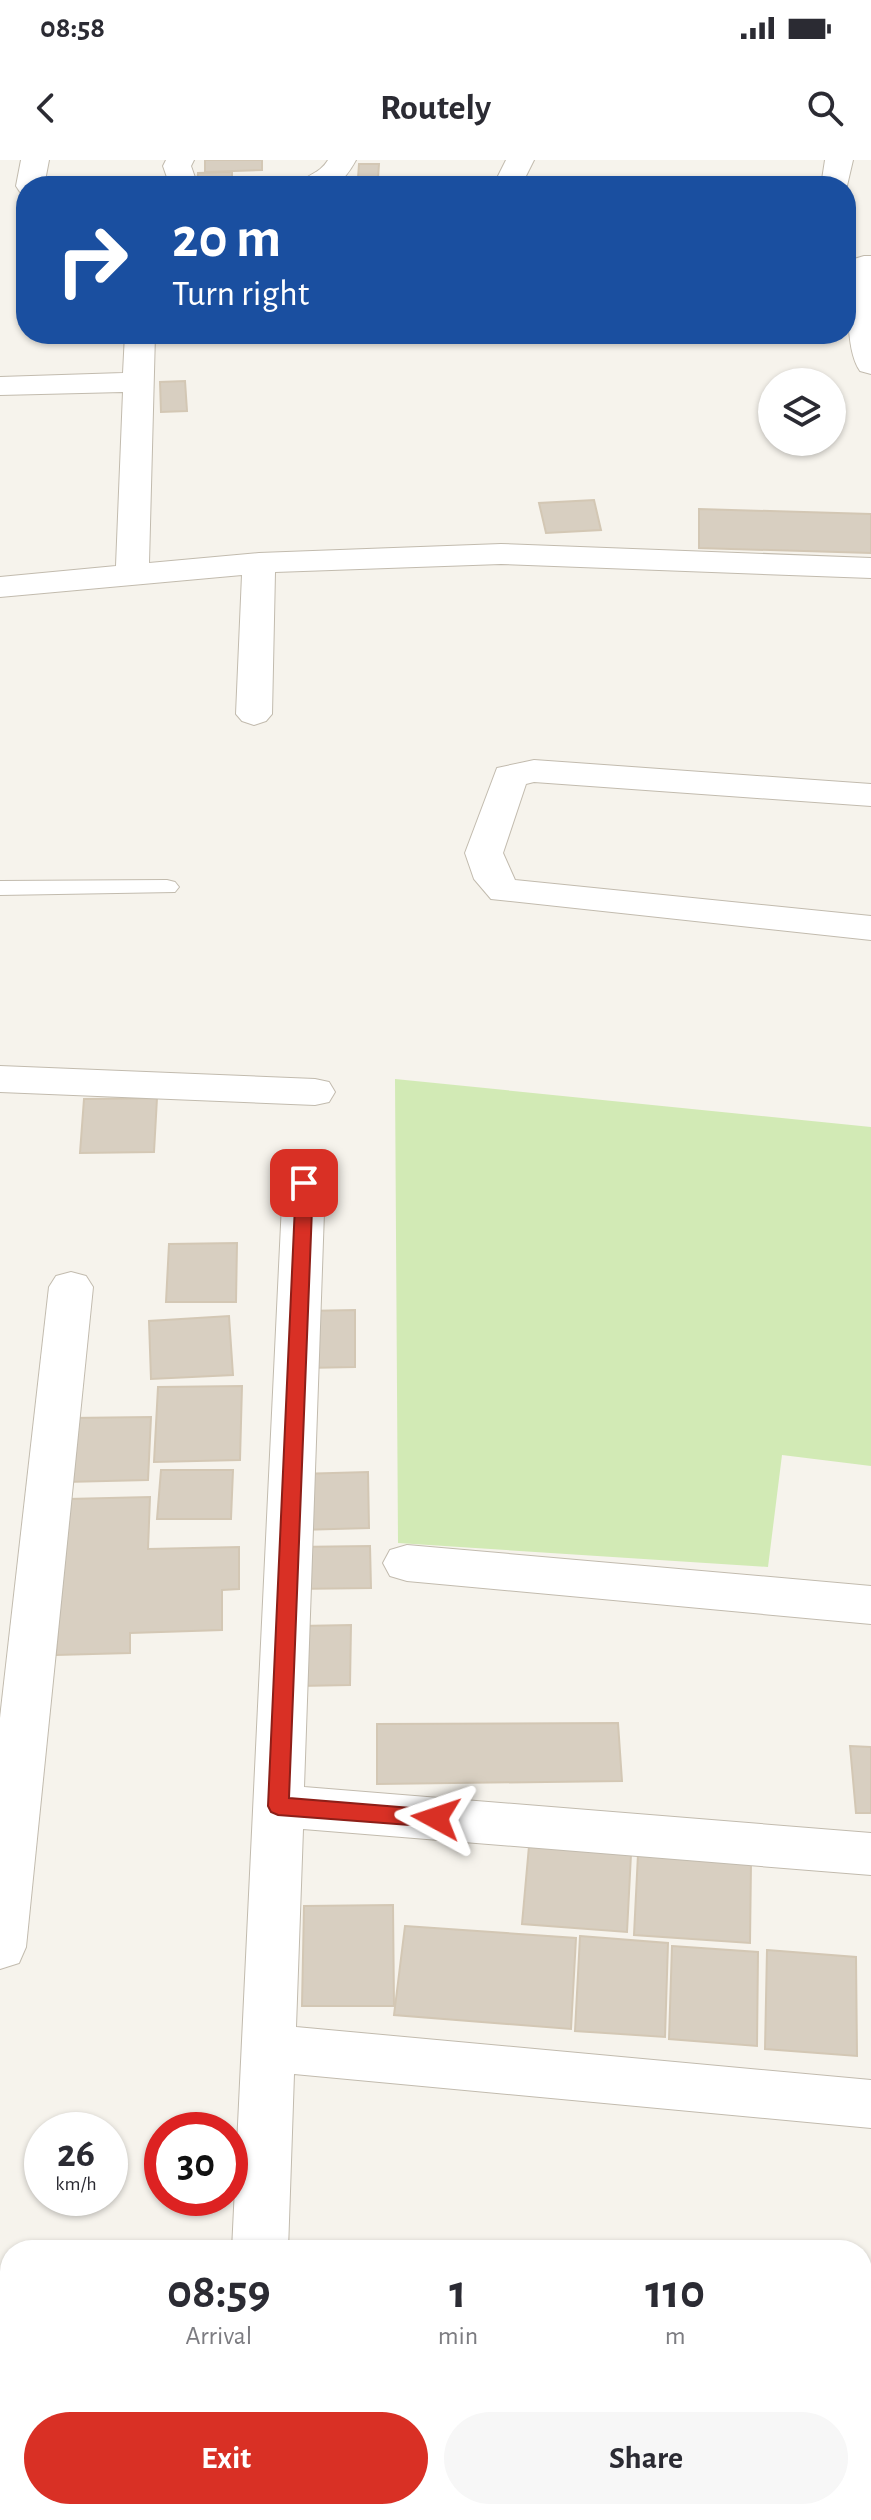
<!DOCTYPE html>
<style>
:root{--surface:#fff;--page:#f7f7f7;--text:#2b2b33;--muted:#7c7c81;--accent:#d93025}
body{margin:0;font-family:"Alegreya Sans",sans-serif;background:var(--page);color:var(--text);height:100vh;display:flex;flex-direction:column;font-size:30px;white-space:nowrap}
*{box-sizing:border-box;margin:0}
p{font-size:26px;color:var(--muted)}
.icon{flex:none;width:44px;height:44px;fill:none;stroke:currentColor;stroke-width:2;stroke-linecap:round;stroke-linejoin:round}
.map{position:relative;flex:1;overflow:hidden}
.sheet{position:absolute;left:0px;top:2080px;width:872px;height:280px;display:flex;flex-direction:column;background:var(--surface);border-radius:32px 32px 0 0;box-shadow:0 2px 6px #0004}
.sheet>*{flex:none}
.guide{position:absolute;left:16px;top:16px;width:840px;height:168px;border-radius:32px;box-shadow:0 2px 6px #0004;background:#1a4fa0;color:#fff;overflow:hidden}
.controls{position:absolute;left:758px;top:208px;display:grid;gap:16px}
.controls a{display:grid;place-items:center;width:88px;height:88px;border-radius:50%;background:var(--surface);box-shadow:0 2px 6px #0004;font-size:40px}
.speed{position:absolute;left:24px;top:1952px;display:flex;gap:16px;font-size:40px;font-weight:700;text-align:center}
.speed>*{display:grid;place-content:center;width:104px;height:104px;border-radius:50%;background:var(--surface);box-shadow:0 2px 6px #0004;line-height:1}
.speed small{font-size:20px;font-weight:400}
.speed .limit{border:12px solid #d22;background:#fff;color:#111}
.pin{position:absolute;display:grid;place-items:center;width:68px;height:68px;color:#fff;margin:-34px;border-radius:16px;box-shadow:0 4px 12px #0006}
.me{position:absolute;width:88px;margin:-44px;rotate:275deg;stroke-linejoin:round;filter:drop-shadow(0 0 6px #0008)}
.turn{display:flex;align-items:center;gap:28px;height:168px;padding:0 24px;font-size:36px}
.turn .icon{width:104px;height:104px;stroke-width:2.5}
.turn b{display:block;font-size:56px;line-height:68px}
.eta{display:flex;justify-content:space-evenly;align-items:center;height:136px;text-align:center}
.eta b{font-size:48px;font-weight:600;line-height:56px}
.action{display:flex;gap:16px;margin-top:auto;padding:16px 24px}
.action a{flex:1;height:92px;border-radius:48px;background:var(--accent);color:#fff;font-size:32px;font-weight:600;line-height:92px;text-align:center}
.action a+a{background:var(--page);color:var(--text)}
.status{display:flex;justify-content:space-between;align-items:center;height:56px;padding:0 40px;background:var(--surface);direction:ltr}
.status svg{height:22px;fill:currentColor}
header{display:flex;justify-content:space-between;align-items:center;height:104px;padding:0 24px;background:var(--surface);font-size:36px;font-weight:600}
.map>svg:first-child{display:block}
</style>
<div class="status"><b>08:58</b><svg viewBox="0 0 49 12"><path d="M0 12V9h3v3zM5 12V6h3v6zM10 12V3h3v9zM15 12V0h3v12zM26 1h20v11H26zM47 4h2v5h-2z"/></svg></div>
<header><svg class="icon" aria-label="back" viewBox="0 0 24 24"><path d="M15 5l-7 7 7 7"/></svg>Routely<svg class="icon" aria-label="search" viewBox="0 0 24 24"><circle cx="10" cy="10" r="6"/><path d="M15 15l6 6"/></svg></header>
<div class="map">
<svg width="871" height="2360" viewBox="0 0 871 2360">
<rect width="100%" height="100%" fill="#f6f3ec"/>
<polygon fill="#d2eab5" points="395,919 871,967 871,1306 782,1295 768,1407 398,1383"/>
<g fill="#d8cfc1" stroke="#d3c7b4" stroke-width="2">
<polygon points="205,0 262,0 262,10 205,12"/>
<polygon points="359,4 379,4 378,18 358,18"/>
<polygon points="232,12 232,26 197,26 198,13"/>
<polygon points="185,221 187,251 161,252 160,222"/>
<polygon points="594,340 601,370 546,373 539,343"/>
<polygon points="699,349 871,354 871,393 699,388"/>
<polygon points="157,938 154,992 80,993 84,939"/>
<polygon points="237,1083 236,1142 166,1142 169,1084"/>
<polygon points="355,1150 355,1207 305,1208 305,1151"/>
<polygon points="229,1156 233,1215 151,1219 149,1161"/>
<polygon points="242,1226 240,1300 154,1302 158,1227"/>
<polygon points="151,1257 148,1320 65,1322 70,1258"/>
<polygon points="161,1310 233,1310 231,1359 157,1359"/>
<polygon points="368,1312 369,1368 299,1370 298,1314"/>
<polygon points="150,1337 148,1389 239,1387 239,1429 222,1430 222,1470 130,1473 130,1493 56,1495 68,1339"/>
<polygon points="370,1386 371,1428 293,1429 294,1387"/>
<polygon points="351,1465 350,1525 299,1526 300,1466"/>
<polygon points="618,1563 622,1621 377,1624 377,1564"/>
<polygon points="850,1586 871,1587 871,1653 856,1653"/>
<polygon points="529,1686 631,1694 627,1772 522,1764"/>
<polygon points="638,1694 751,1702 750,1783 634,1775"/>
<polygon points="393,1745 394,1846 302,1846 304,1746"/>
<polygon points="405,1766 576,1778 571,1869 394,1855"/>
<polygon points="580,1776 668,1783 665,1877 575,1871"/>
<polygon points="672,1786 758,1792 757,1886 669,1879"/>
<polygon points="767,1790 856,1797 857,1896 765,1889"/>
<polygon points="82,2350 286,2350 284,2360 80,2360"/>
<polygon points="690,2350 796,2350 795,2360 689,2360"/>
</g>
<g fill="none" stroke-linecap="round" stroke-linejoin="round">
<defs>
<polygon id="service" points="167,720 175,722 179,727 175,732 0,735 0,721"/>
<g id="minor">
<polygon points="21,0 49,0 44,26 26,26 26,33 20,32 16,26"/>
<polygon points="166,0 194,0 191,6 198,26 170,26 163,6"/>
<path d="M328,0h28c-17,31 -25,26 -58,26 9,-13 21,-11 30,-26z"/>
<polygon points="506,0 534,0 521,26 493,26"/>
<polygon points="825,0 853,0 846,30 846,26 821,26"/>
<polygon points="650,18 665,20 669,26 636,26 640,20"/>
<path d="M864,96h7v118l-11,-3c-16,-23 -11,-78 -11,-106l5,-6z"/>
<polygon points="125,174 155,174 149,403 259,393 501,384 871,398 871,418 501,404 275,412 272,554 266,561 254,565 242,561 236,554 242,415 0,437 0,417 116,406 123,232 0,235 0,217 123,213"/>
<polygon points="534,600 871,624 871,646 534,622 526,624 503,693 515,720 871,756 871,780 491,739 474,719 465,693 497,608"/>
<polygon points="0,906 315,919 329,922 335,932 329,942 315,945 0,932"/>
<polygon points="304,1009 319,1013 325,1023 304,1627 871,1673 871,1715 303,1669 296,1867 871,1920 871,1968 294,1914 288,2090 232,2090 283,1023 289,1013"/>
<polygon points="71,1112 86,1116 93,1127 26,1787 19,1803 0,1809 0,1558 49,1127 56,1116"/>
<polygon points="407,1385 871,1426 871,1464 407,1421 390,1416 383,1403 390,1390"/>
<polygon points="862,2163 871,2164 871,2218 862,2217"/>
<polygon points="0,2176 10,2179 10,2235 0,2232"/>
<rect x="342" y="2350" width="60" height="10"/>
</g>
</defs>
<use href="#service" stroke="#c2bbae" stroke-width="2"/>
<use href="#minor" stroke="#c2bbae" stroke-width="2"/>
<use href="#service" fill="#fff" fill-rule="evenodd"/>
<use href="#minor" fill="#fff" fill-rule="evenodd"/>
</g>
<polygon fill="#d93025" stroke="#8d1f18" stroke-width="2" points="304,1017 313,1023 289,1638 436,1650 443,1652 446,1658 443,1664 436,1667 278,1655 271,1652 268,1646 296,1023"/>
</svg>
<div class="controls">
<a><svg class="icon" aria-label="layers" viewBox="0 0 24 24"><path d="M12 4l9 5-9 5-9-5zM3 14l9 5 9-5"/></svg></a>
</div>
<div class="speed"><div>26<small>km/h</small></div><div class="limit">30</div></div>
<div class="pin" style="left:304px;top:1023px;background:#d93025"><svg class="icon" aria-label="arrive" viewBox="0 0 24 24"><path d="M6 21V4h12l-3 4 3 4H6"/></svg></div>
<svg class="me" style="left:436px;top:1658px" viewBox="-20 -20 40 40"><path d="M0-17L14 15 0 8-14 15z" fill="#d93025" stroke="#fff" stroke-width="4"/></svg>
<div class="guide">
<div class="turn"><svg class="icon" aria-label="right" viewBox="0 0 24 24"><path d="M7 20v-9h11M14 6l5 5-5 5"/></svg><div><b>20 m</b>Turn right</div></div>
</div>
<section class="sheet">
<div class="eta">
<div><b>08:59</b><p>Arrival</p></div>
<div><b>1</b><p>min</p></div>
<div><b>110</b><p>m</p></div>
</div>
<div class="action"><a>Exit</a><a>Share</a></div>
</section>
</div>
